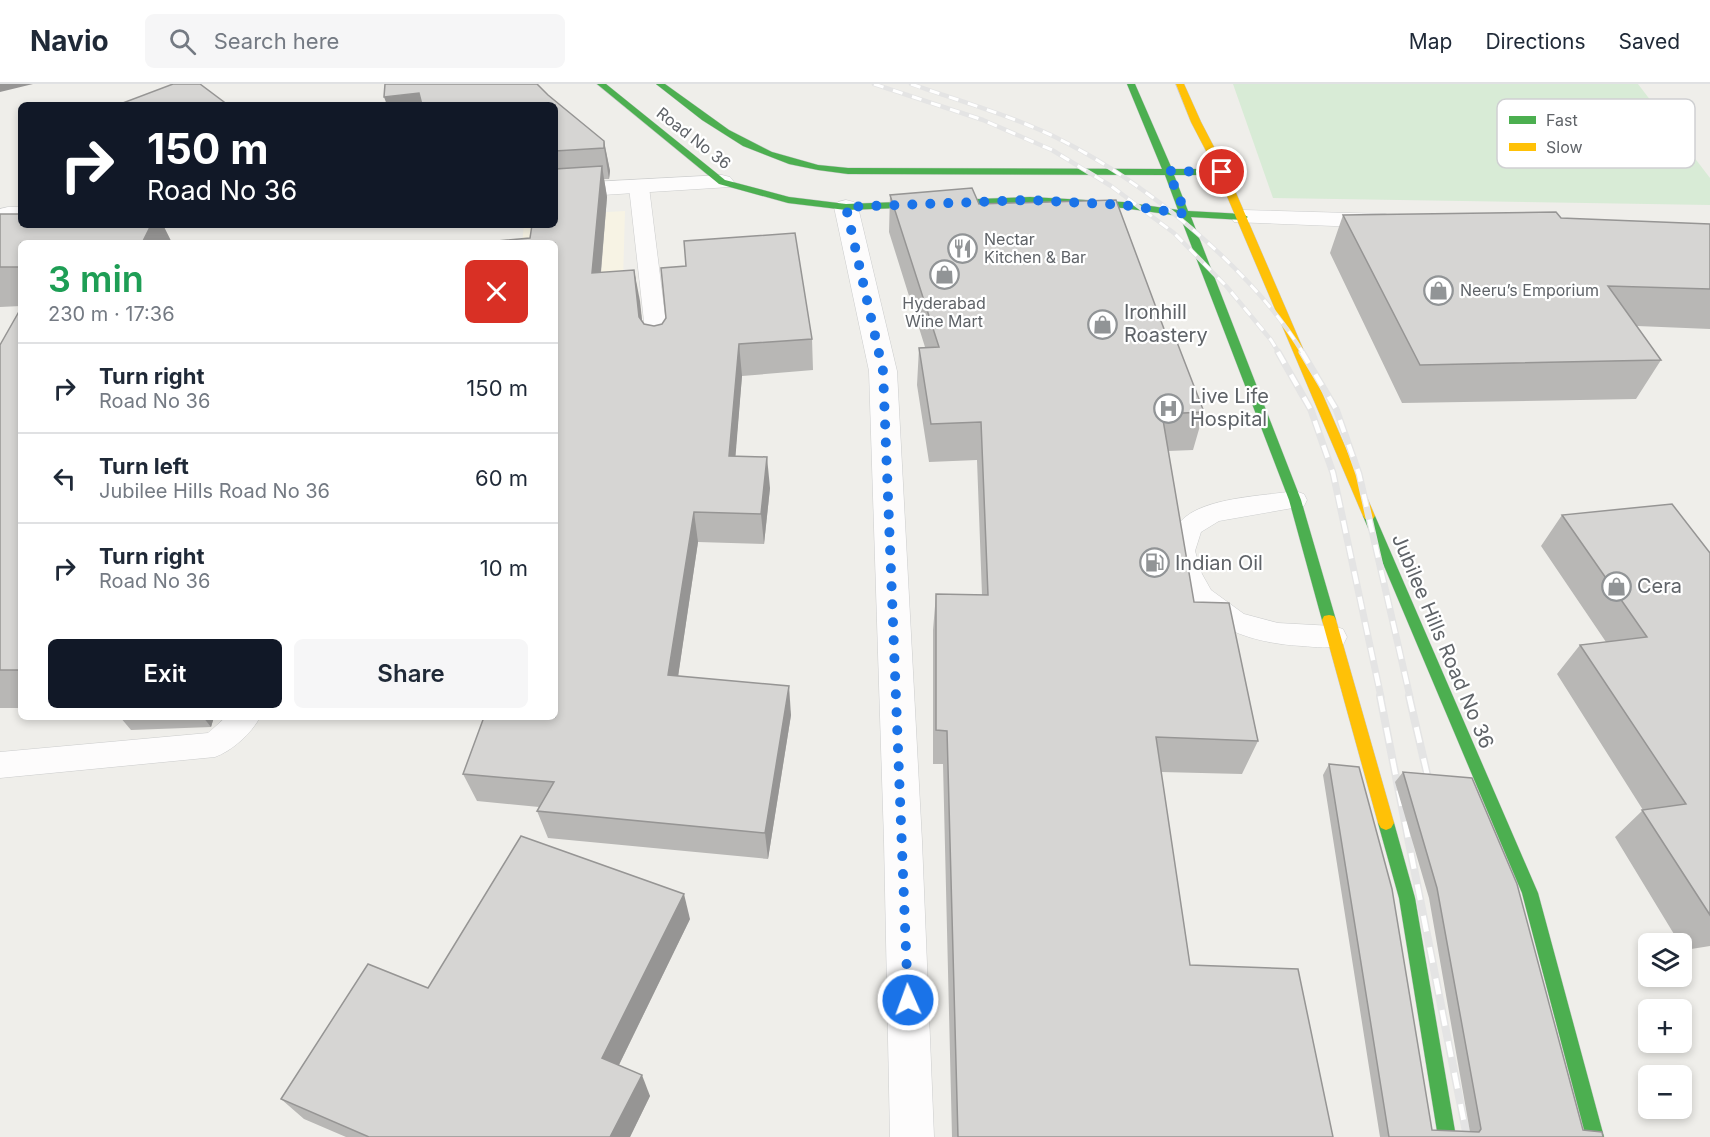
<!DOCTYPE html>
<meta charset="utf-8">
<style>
:root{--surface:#fff;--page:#f6f6f7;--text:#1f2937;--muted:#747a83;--line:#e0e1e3;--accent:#111827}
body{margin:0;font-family:Inter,sans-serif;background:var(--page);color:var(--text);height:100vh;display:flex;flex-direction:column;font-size:22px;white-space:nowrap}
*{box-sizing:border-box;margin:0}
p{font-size:20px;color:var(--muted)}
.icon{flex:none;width:33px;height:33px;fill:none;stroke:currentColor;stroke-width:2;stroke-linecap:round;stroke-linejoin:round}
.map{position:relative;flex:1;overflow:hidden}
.panel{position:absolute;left:18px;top:156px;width:540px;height:480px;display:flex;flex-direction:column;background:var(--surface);border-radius:9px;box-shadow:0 3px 9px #0003}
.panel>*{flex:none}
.banner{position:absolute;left:18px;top:18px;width:540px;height:126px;border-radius:9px;box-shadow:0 3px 9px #0003;background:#111827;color:#fff;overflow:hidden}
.buttons{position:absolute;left:1638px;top:849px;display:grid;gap:12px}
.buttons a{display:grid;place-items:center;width:54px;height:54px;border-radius:9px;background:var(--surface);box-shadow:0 3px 9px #0003;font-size:30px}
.pin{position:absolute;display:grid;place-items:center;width:51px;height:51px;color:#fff;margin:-26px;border:3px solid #fff;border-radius:50%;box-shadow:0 2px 6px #0007}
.me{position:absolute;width:66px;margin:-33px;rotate:358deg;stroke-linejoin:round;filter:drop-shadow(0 0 4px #0008)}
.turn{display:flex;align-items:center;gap:21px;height:126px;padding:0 30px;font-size:27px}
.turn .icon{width:78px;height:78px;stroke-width:2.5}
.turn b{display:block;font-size:42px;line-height:51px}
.round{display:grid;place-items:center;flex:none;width:63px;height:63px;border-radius:9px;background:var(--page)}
.headline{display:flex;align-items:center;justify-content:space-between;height:102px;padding:0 30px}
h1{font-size:36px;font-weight:600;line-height:45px;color:#1e9e55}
.action{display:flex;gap:12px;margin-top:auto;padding:12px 30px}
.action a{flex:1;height:69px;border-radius:9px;background:var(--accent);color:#fff;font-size:24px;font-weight:600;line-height:69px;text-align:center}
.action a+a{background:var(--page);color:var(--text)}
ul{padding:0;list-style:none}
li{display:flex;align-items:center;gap:18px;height:90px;padding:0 30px;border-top:2px solid var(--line)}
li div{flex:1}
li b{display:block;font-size:22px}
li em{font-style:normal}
header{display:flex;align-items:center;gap:36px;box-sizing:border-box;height:84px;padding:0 30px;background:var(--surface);border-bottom:2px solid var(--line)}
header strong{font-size:28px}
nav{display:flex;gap:33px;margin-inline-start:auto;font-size:21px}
.search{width:420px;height:54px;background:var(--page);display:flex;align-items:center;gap:15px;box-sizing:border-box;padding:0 21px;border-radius:9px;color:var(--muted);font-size:22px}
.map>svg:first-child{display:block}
</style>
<header>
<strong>Navio</strong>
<div class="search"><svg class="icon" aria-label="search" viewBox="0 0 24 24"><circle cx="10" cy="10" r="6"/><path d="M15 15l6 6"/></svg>Search here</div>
<nav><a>Map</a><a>Directions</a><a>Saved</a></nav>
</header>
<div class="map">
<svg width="1710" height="1053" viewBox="0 0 1710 1053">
<rect width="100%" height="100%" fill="#efeeea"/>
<polygon fill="#f7f3e4" points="625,127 623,197 555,201 555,159 522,159 524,141 555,141 555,131"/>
<polygon fill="#d8ebd6" points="1233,0 1638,0 1710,94 1710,121 1273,114"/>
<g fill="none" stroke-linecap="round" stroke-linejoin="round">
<defs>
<g id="lane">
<polygon points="639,97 646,99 649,103 669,264 666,269 658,271 650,269 647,264 629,103 632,99"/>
<path d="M1295,407l9,3 3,6 -3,6 -85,15 -18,11 -6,19 7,23 9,16 33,24 34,9 55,3 10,3 4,8 -4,8c-14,4 -27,2 -41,1 -56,-3 -113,-23 -129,-82 -4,-13 -2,-33 8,-43 22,-24 83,-25 114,-30z"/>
<path d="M226,633h34c-8,16 -28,34 -45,40l-215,21v-26l208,-19z"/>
</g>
<g id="street">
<polygon points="722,91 730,93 734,98 730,103 555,114 555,100"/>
<polygon points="846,116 854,118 858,123 897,287 922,757 934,1053 890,1053 884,757 869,287 834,123 838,118"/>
<polygon points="8,123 21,123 21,137 0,135 0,125"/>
<polygon points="1243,126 1385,130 1394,132 1397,137 1394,142 1385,144 1234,138 1231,133 1234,128"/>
</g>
<g id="fast">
<polygon points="597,0 606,0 725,96 789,113 846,120 1030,113 1123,118 1178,126 1165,91 848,90 818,86 789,80 743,62 702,36 656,0 665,0 729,46 772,68 818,81 848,84 1162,85 1127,0 1135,0 1172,85 1219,85 1224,88 1219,91 1174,91 1188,127 1243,130 1248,133 1243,136 1191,133 1301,416 1336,536 1334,540 1324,540 1322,536 1289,416 1180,132 1123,124 1030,119 846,126 788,119 719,100"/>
<polygon points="1369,427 1375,432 1538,809 1604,1053 1586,1053 1522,809 1363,432"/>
<polygon points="1386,732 1391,734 1394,739 1415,814 1456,1053 1438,1053 1399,814 1378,739 1381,734"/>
</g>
<g id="slow">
<polygon points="1176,0 1184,0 1201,38 1227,88 1375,432 1373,435 1365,435 1363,432 1218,91 1214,88 1216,86 1191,38"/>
<polygon points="1329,531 1334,532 1336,536 1394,739 1391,744 1386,746 1381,744 1378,739 1322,536 1324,532"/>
</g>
</defs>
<use href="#lane" stroke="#cbcccc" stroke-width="1"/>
<use href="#street" stroke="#cbcccc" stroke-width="1"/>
<use href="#fast" stroke="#cacacb" stroke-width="1"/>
<use href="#slow" stroke="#cacacb" stroke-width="1"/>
<use href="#lane" fill="#fdfcfc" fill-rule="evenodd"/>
<use href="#street" fill="#fdfcfc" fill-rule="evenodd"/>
<use href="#fast" fill="#4caf50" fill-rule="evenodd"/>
<use href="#slow" fill="#ffc107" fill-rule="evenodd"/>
<defs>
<g id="rail-far2">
<polyline points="874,0 983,36 1052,66 1111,102 1174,149 1227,203 1271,256 1279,269"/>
<path d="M911,0c51,18 106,33 154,58 85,44 188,129 238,211"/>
</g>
<g id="rail-far1">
<polyline points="1278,268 1311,326 1333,389 1381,613"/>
<polyline points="1302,268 1336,325 1359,390 1410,613"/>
</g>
<g id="rail">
<polyline points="1380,612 1467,1053"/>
<polyline points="1409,612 1431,707"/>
</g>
</defs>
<use href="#rail-far2" stroke="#e4e4e4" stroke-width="4.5"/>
<use href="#rail-far1" stroke="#e4e4e4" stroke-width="7"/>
<use href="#rail" stroke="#e4e4e4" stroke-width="8"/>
<use href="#rail-far2" stroke="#fff" stroke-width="3" stroke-dasharray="10" stroke-linecap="butt"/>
<use href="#rail-far1" stroke="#fff" stroke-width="4.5" stroke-dasharray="13" stroke-linecap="butt"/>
<use href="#rail" stroke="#fff" stroke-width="5" stroke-dasharray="16" stroke-linecap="butt"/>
</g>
<g fill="#b8b7b5">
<polygon points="548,11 604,57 610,87 609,95 604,95 607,113 601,189 634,186 642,236 644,240 654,242 812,255 813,286 742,292 735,372 770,404 764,460 698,458 678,592 791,631 768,775 548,754 537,727 539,723 477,717 463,690 555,633 555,159 530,154 555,141 555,21"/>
<polygon points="890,111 979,120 1167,253 1204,328 1193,366 1168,367 1194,518 1258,657 1242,690 1161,688 1190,881 1333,1053 952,1053 943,680 933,680 933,546 936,510 982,511 977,376 929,378 917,301 919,264 925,263 889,148"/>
<polygon points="0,130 21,141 163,141 172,159 21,159 21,222 0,223"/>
<polygon points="1343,131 1561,134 1710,140 1710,245 1637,242 1661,276 1636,315 1402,319 1330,169"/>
<polygon points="21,225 21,624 0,624 0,261"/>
<polygon points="1562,431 1710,469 1710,862 1685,866 1682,860 1680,860 1615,753 1643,726 1557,590 1580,561 1606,558 1541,462"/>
<polygon points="120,633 214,633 211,643 131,646"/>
<polygon points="1329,680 1432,1046 1470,1048 1429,814 1395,698 1403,688 1583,1046 1603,1053 1380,1053 1323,691"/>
<polygon points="690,835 619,981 650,1012 630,1053 346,1053 304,1035 281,1015 428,904"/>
</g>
<g fill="#969594">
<polygon points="0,0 33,0 0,8"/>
<polygon points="419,9 422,21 387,21 384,13"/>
<polygon points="604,57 610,87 609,95 604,64"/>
<polygon points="602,82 607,113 598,221 592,189"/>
<polygon points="151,141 163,141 172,159 142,159"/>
<polygon points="634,186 640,217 645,264 639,233"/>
<polygon points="739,260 742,292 733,403 729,372"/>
<polygon points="767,373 770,404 764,460 761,430"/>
<polygon points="694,428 698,458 674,620 668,591"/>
<polygon points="789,602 791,631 768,775 765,749"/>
<polygon points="203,633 214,633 211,643"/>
<polygon points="684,810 690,835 612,995 602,974"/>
<polygon points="642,991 650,1012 630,1053 610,1053"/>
</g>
<g fill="#d6d5d3" stroke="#969594" stroke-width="1.5">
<polygon points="173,0 200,0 228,21 121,21 120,20"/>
<polygon points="385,0 537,0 548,11 604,57 604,64 555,67 555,21 422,21 419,9 384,13"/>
<polygon points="602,82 592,189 634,186 639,233 644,240 654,242 662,240 666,234 661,184 686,182 684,157 795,149 812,255 739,260 729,372 767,373 761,430 694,428 668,591 789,602 765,749 537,727 554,698 463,690 484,633 555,633 555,159 476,159 530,154 532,141 555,141 555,85"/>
<polygon points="972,104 979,120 1116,116 1167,253 1175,253 1204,328 1162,330 1194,518 1229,519 1258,657 1156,653 1190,881 1298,885 1333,1053 958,1053 947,647 936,646 936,510 988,511 981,338 931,340 919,264 939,263 890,111"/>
<polygon points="1556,128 1561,134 1710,140 1710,205 1608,202 1661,276 1420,281 1343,131"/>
<polygon points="0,130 21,130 21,141 151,141 142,159 21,159 21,183 0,183"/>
<polygon points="21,224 21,586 0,586 0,261"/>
<polygon points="1672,420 1710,469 1710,831 1642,726 1686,720 1580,561 1647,553 1562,431"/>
<polygon points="1329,680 1359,683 1392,805 1432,1046 1479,1048 1481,1045 1437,804 1403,688 1472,694 1517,800 1583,1046 1602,1048 1603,1053 1389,1053"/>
<polygon points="521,752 684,810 602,974 642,991 610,1053 369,1053 281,1015 368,880 428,904"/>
</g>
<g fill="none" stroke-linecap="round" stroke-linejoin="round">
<polyline stroke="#1a73e8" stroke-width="10" stroke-dasharray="0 18" points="908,916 883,287 846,123 1030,116 1123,121 1186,130 1168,87 1222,88"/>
</g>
<defs>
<symbol id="restaurant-ring" viewBox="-11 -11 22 22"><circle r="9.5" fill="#fff" stroke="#919496" stroke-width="1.5"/><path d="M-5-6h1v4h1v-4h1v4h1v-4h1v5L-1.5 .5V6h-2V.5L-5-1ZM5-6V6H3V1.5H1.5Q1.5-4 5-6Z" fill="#919496"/></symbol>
<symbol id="shop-ring" viewBox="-11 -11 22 22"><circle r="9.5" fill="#fff" stroke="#919496" stroke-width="1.5"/><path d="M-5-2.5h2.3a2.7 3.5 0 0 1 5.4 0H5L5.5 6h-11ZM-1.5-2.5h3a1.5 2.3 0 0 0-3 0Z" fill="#919496"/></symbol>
<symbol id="hospital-ring" viewBox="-11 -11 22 22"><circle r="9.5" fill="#fff" stroke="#919496" stroke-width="1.5"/><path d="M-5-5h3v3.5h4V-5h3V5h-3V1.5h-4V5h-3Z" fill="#919496"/></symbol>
<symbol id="fuel-ring" viewBox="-11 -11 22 22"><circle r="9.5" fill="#fff" stroke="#919496" stroke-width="1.5"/><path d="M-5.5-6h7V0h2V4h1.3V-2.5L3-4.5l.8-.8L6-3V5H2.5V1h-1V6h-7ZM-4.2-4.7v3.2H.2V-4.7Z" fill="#919496"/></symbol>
</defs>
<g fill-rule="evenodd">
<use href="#restaurant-ring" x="946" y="148" width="33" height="33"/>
<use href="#shop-ring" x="928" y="174" width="33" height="33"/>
<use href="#shop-ring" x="1422" y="190" width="33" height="33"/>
<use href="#shop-ring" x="1086" y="224" width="33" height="33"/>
<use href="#hospital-ring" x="1152" y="308" width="33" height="33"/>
<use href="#fuel-ring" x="1138" y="462" width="33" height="33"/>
<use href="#shop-ring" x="1600" y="486" width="33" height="33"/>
</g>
<g text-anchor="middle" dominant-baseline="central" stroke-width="4.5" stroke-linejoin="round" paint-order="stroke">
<g font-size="16" fill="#5f6368" stroke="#fff">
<text transform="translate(694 54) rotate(38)">Road No 36</text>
</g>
<g font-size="16" fill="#5f6368" stroke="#fff" text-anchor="start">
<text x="984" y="155">Nectar<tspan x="984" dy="18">Kitchen &amp; Bar</tspan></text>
<text x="1460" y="206">Neeru’s Emporium</text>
<text x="944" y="219" text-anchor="middle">Hyderabad<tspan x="944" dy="18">Wine Mart</tspan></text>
</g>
<g font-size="20" fill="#5f6368" stroke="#fff" text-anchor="start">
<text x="1124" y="228">Ironhill<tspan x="1124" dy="23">Roastery</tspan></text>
<text x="1190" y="312">Live Life<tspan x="1190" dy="23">Hospital</tspan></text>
<text x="1175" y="479">Indian Oil</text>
<text x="1637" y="502">Cera</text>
</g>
<g font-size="20" fill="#5f6368" stroke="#fff">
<text transform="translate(1443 557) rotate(67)">Jubilee Hills Road No 36</text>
</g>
</g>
<rect x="1497" y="15" width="198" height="69" rx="9" fill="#fff" stroke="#cfd0d2" stroke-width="1.5"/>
<rect x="1509" y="32" width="27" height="8" fill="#4caf50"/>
<rect x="1509" y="59" width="27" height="8" fill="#ffc107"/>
<g font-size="16" fill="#5f6368">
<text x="1546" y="42">Fast</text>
<text x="1546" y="69">Slow</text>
</g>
</svg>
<div class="buttons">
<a><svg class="icon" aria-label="layers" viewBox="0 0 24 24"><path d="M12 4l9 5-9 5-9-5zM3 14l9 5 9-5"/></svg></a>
<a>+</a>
<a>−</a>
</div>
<div class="pin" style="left:1222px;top:88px;background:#d93025"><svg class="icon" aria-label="arrive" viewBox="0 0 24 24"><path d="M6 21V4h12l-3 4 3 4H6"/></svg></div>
<svg class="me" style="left:908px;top:916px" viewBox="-20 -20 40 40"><circle r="17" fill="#1a73e8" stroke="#fff" stroke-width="3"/><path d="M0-11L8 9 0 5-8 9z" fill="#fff"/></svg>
<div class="banner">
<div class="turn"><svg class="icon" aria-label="right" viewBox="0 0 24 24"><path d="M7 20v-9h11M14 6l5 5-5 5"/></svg><div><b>150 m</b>Road No 36</div></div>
</div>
<section class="panel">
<div class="headline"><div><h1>3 min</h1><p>230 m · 17:36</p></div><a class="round" style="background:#d93025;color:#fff"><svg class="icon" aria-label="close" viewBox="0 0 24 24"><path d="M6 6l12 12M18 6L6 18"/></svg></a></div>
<ul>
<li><svg class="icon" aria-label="right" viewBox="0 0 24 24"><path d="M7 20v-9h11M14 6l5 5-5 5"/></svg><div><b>Turn right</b><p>Road No 36</p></div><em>150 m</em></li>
<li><svg class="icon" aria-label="left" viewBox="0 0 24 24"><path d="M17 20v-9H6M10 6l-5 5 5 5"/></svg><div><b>Turn left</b><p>Jubilee Hills Road No 36</p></div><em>60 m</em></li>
<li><svg class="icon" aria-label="right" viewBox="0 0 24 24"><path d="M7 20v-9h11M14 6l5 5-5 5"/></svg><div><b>Turn right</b><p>Road No 36</p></div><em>10 m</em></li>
</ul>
<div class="action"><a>Exit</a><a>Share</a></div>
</section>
</div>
